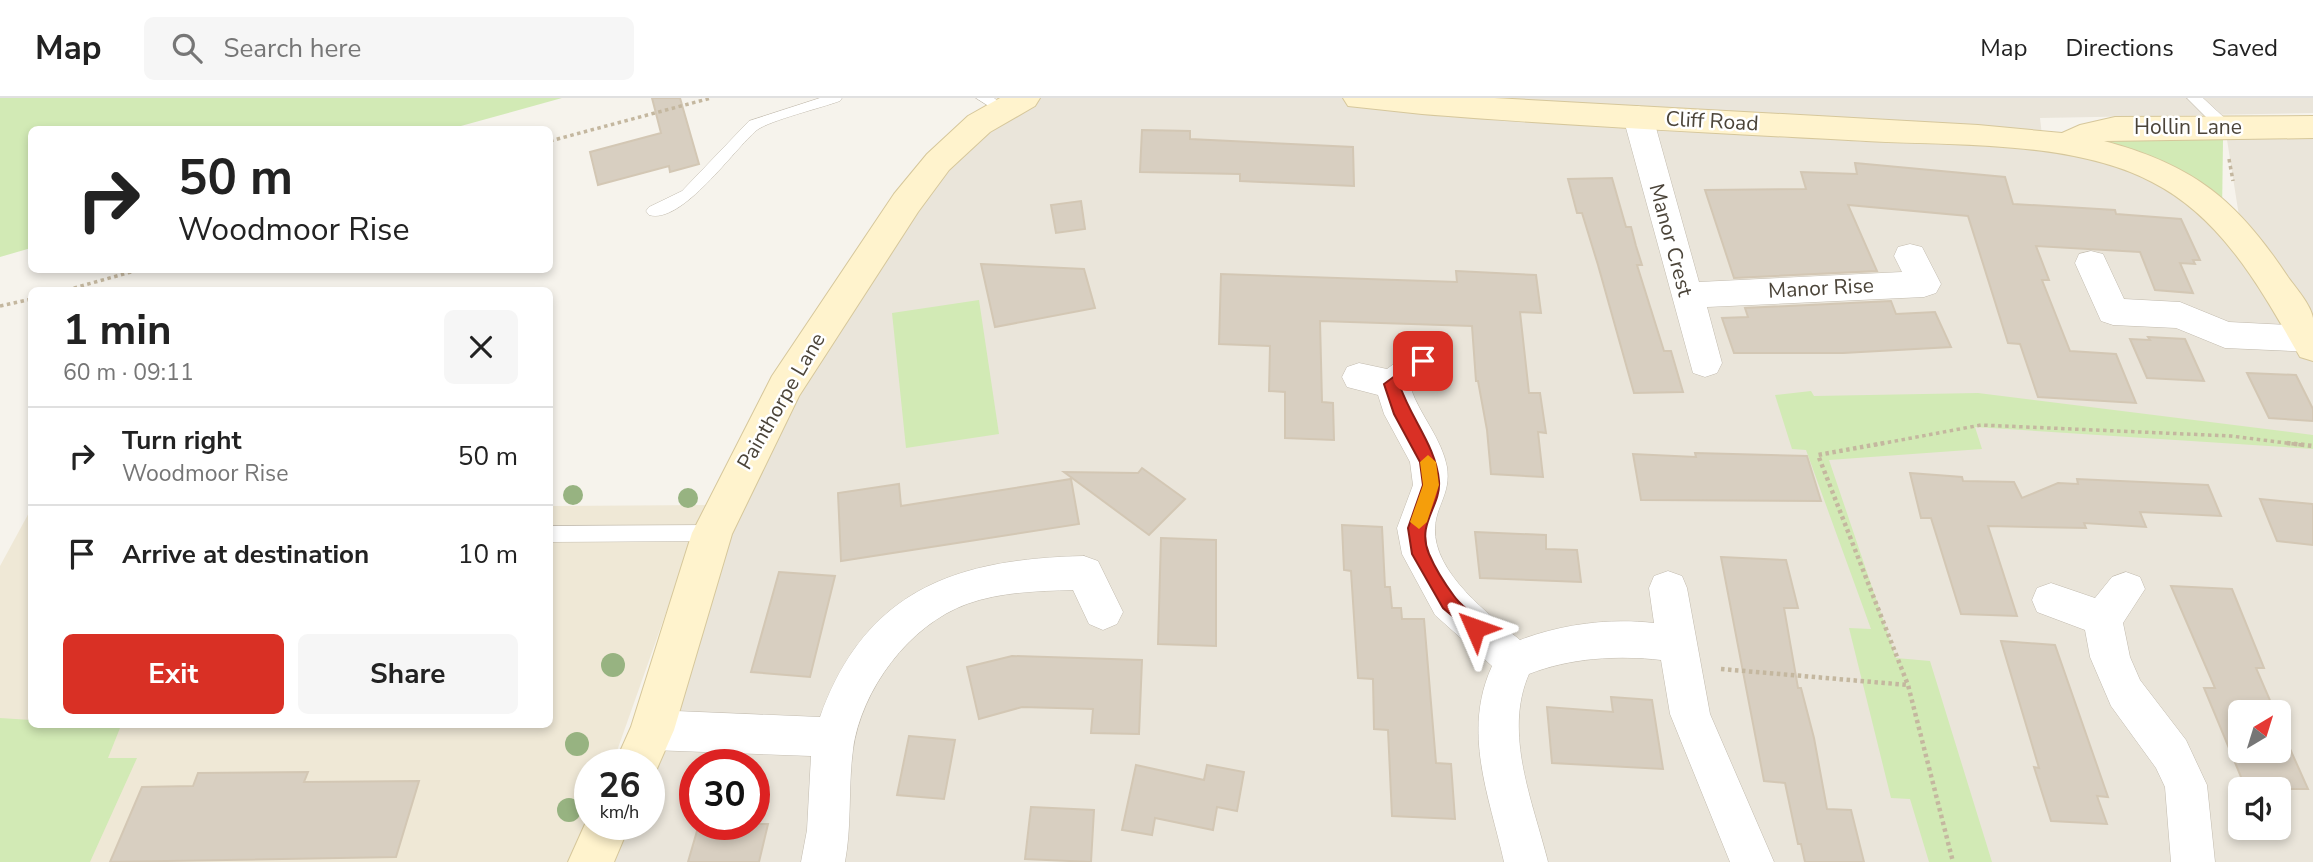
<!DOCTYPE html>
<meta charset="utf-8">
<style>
:root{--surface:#fff;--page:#f6f6f6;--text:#222;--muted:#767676;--line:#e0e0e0;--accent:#d93025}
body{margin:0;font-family:"Nunito Sans",sans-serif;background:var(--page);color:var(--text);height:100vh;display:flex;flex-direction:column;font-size:26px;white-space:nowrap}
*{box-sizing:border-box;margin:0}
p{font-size:23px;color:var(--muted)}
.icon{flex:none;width:38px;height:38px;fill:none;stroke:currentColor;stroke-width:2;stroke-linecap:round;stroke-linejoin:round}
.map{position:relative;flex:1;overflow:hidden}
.panel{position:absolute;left:28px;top:189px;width:525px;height:441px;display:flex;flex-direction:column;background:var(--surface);border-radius:10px;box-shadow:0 4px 10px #0003}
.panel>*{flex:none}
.guide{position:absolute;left:28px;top:28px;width:525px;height:147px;border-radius:10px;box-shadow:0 4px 10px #0003;background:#fff;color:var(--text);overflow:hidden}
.needle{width:46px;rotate:38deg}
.fabs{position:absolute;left:2228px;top:602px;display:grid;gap:14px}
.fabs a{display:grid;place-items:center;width:63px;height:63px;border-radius:10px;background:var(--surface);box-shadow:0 4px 10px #0003;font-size:35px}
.speed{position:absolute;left:574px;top:651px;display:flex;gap:14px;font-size:35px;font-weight:700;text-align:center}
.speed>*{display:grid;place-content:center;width:91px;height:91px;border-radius:50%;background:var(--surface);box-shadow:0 4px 10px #0003;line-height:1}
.speed small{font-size:18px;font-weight:400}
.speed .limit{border:10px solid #d22;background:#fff;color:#111}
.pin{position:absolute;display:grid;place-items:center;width:60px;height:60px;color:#fff;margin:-30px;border-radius:14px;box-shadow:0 4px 10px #0006}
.me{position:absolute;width:77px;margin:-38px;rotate:313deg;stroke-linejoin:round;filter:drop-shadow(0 0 5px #0008)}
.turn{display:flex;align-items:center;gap:24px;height:147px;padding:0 35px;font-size:32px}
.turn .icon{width:91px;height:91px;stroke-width:2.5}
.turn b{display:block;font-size:49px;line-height:60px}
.round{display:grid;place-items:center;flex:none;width:74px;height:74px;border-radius:10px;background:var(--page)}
.overview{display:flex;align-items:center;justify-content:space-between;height:119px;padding:0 35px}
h1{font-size:42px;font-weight:700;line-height:52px}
.action{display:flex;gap:14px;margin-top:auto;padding:14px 35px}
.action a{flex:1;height:80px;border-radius:10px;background:var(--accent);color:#fff;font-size:28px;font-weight:700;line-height:80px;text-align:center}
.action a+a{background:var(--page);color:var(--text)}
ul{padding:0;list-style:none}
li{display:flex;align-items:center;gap:21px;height:98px;padding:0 35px;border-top:2px solid var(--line)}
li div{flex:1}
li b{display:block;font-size:26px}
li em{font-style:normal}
header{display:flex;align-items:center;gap:42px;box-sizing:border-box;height:98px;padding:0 35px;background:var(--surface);border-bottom:2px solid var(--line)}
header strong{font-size:33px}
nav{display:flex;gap:38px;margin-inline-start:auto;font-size:24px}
.search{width:490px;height:63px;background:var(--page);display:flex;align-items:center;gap:18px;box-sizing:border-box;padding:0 24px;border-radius:10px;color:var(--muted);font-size:26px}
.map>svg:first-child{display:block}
</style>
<header>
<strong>Map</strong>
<div class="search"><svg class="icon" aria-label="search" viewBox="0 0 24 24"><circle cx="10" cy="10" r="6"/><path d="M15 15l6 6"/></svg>Search here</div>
<nav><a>Map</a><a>Directions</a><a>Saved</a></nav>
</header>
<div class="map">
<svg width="2313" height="764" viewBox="0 0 2313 764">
<rect width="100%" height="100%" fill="#f6f3ec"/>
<path fill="#eae5da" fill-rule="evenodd" d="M1024,0h1289v15l-273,5 3,26 88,17 111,74 -17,-108h88v735h-1722l17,-38h41v-59l63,-232 194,-330zM2240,614h38v39h-38zM695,667h59v59h-59zM2240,691h38v39h-38z"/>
<polygon fill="#efe8d6" points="710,407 680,475 612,667 590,667 590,722 568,764 0,764 0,468 31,411 32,626 550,626 550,408"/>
<g fill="#d2eab5">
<polygon points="0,0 562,0 450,31 32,32 31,150 0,159"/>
<polygon points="2091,35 2223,42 2222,117"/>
<polygon points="979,202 999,336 906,350 892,215"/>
<polygon points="1811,293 1814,298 1978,295 2313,337 2313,351 1975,329 1982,351 1829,362 1896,560 1930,563 1992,764 1929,764 1910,701 1891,700 1849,530 1871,531 1806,352 1792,351 1775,297"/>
<polygon points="0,620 31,622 32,626 120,630 108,660 137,660 90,764 0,764"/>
</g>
<g fill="#d8cfc1" stroke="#d3c7b4" stroke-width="2">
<polygon points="652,0 680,0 699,66 670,74 669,68 598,87 590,54 661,35"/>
<polygon points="1142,32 1190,33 1190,41 1353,49 1354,88 1240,83 1240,76 1140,74"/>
<polygon points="1855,65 2005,79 2013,106 2115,112 2116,116 2181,121 2200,162 2193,162 2195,166 2180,165 2193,195 2155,192 2140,154 2036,148 2049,182 2042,182 2070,253 2116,256 2136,305 2038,299 2020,246 2008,245 1968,118 1848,107 1877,173 1734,180 1705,92 1806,91 1801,74 1857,76"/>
<polygon points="1612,80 1626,129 1631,129 1636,148 1642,167 1637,167 1664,253 1671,253 1683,294 1634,295 1598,167 1582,115 1577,115 1568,81"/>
<polygon points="1081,103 1085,131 1056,135 1051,107"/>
<polygon points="981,166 1084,171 1095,210 995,229"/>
<polygon points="1456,173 1536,177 1541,215 1520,214 1529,295 1540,295 1546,335 1538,334 1543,379 1491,376 1487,332 1478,283 1476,283 1472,228 1320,223 1322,304 1333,305 1334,342 1285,340 1285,294 1269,293 1270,248 1219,246 1221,176 1457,184"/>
<polygon points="1891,203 1896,216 1935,214 1951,249 1843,255 1734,255 1722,220 1748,219 1745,210"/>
<polygon points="2148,239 2185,241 2204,283 2147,280 2130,241 2150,242"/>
<polygon points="2247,275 2296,277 2313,311 2313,323 2269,320"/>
<polygon points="1695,355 1807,358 1821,403 1641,402 1633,356 1696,359"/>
<polygon points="1142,370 1185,401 1149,437 1064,374 1138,375"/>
<polygon points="1910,375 1962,379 1963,383 2014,384 2022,400 2058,385 2078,386 2077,381 2208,387 2221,418 2140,414 2146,429 2084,425 2086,430 1988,428 2017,518 1961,516 1931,420 1921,420"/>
<polygon points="1071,381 1079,426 841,463 838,395 899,386 901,408"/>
<polygon points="2260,401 2313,406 2313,447 2277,443"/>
<polygon points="1342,427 1382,429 1385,489 1390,489 1392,510 1401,510 1402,521 1424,521 1436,665 1451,666 1455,721 1392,718 1388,632 1374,631 1373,581 1358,580 1351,473 1344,472"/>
<polygon points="1475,434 1546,437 1546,451 1577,452 1581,484 1480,480"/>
<polygon points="1161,440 1216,442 1216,548 1158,546"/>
<polygon points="1721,459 1786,462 1798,510 1784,510 1798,590 1801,590 1814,640 1827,711 1851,712 1864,764 1805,764 1801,746 1798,746 1785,685 1764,683"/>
<polygon points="779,474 835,478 810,579 751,574"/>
<polygon points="2171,488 2232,491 2264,570 2256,570 2275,614 2240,614 2240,653 2278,653 2278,624 2308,691 2246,691 2204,590 2215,590"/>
<polygon points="2001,543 2055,547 2108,699 2097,698 2107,726 2051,723 2034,669 2039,670"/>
<polygon points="1012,558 1142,562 1139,636 1091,635 1093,611 1022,609 979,621 967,569"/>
<polygon points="1611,599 1652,602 1663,671 1552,665 1547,609 1613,614"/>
<polygon points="909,638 955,642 944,701 897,697"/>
<polygon points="1136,667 1204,682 1207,667 1244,674 1237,713 1217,709 1213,732 1155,720 1152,737 1122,732"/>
<polygon points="308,674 304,684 419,683 396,759 110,764 142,689 193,688 198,675"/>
<polygon points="1031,709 1094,712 1091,764 1025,761"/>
<polygon points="699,726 768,726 759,764 688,764"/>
</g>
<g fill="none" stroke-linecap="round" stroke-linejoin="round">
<defs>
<g id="lane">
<path d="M820,0h22l-2,3c-19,7 -69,19 -83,29 -23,19 -75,95 -108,85l-3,-4 3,-4 33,-16 67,-70z"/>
<polygon points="976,0 994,0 1010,12 1003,17"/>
<polygon points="2187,0 2203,0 2230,25 2230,33 2220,33"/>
<polygon points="712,427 718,429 721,435 718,441 712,443 550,444 550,428"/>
</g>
<g id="street">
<polygon points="1638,8 1649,12 1653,19 1699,184 1902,174 1894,158 1898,149 1910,146 1922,149 1941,186 1936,195 1924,199 1707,209 1722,265 1717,275 1705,279 1693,275 1623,19 1627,12"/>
<polygon points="2091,153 2103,156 2124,201 2180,204 2229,224 2308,228 2313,230 2313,254 2225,250 2176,230 2113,227 2101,223 2075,165 2079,156"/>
<path d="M1423,249l12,4 5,10 -5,10 -24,18c9,26 31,50 36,78 4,27 -11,38 -12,61 -2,45 55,87 85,112 42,-16 90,-22 134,-17l-5,-35 5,-12 14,-5 14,5 5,12 23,126 64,148h-44l-60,-148 -9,-54c-44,-5 -91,-2 -132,14 -26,59 4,128 19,188h-44c-15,-67 -42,-130 -12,-196l-57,-51 -33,-61 -5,-26 16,-43 -3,-23 -26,-48 -6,-19 -31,-8 -5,-10 5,-10 12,-4 28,6 24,-18z"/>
<path d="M1084,458l14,5 25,51 -6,12 -14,6 -14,-6 -16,-34c-35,1 -73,2 -106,14 -58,21 -106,86 -114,146 -5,37 -1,75 -8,112h-44l6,-32 4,-74 -159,-6 -15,-6 -6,-14 6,-14 15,-6 168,7c46,-129 138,-158 264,-161z"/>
<polygon points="2126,474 2140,479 2145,491 2123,525 2130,559 2140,582 2186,642 2207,687 2215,764 2171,764 2165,689 2156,670 2111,608 2090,559 2085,532 2037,514 2032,502 2037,490 2051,485 2095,500 2112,479"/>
</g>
<g id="secondary">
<polygon points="1000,0 1040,0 1035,8 990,34 949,72 918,114 799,298 732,436 674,632 652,682 649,667 614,667 631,629 692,435 772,278 894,96 927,56 968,18"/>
<path d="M1343,0h151l484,27 84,8 18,-8 35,-8 198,-1v22l-209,3c90,24 133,59 184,136 8,11 23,28 25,41 0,14 0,30 0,43l-13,-4c-38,-66 -77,-139 -148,-175 -80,-42 -198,-36 -286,-41 -148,-8 -296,-15 -444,-27l-74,-8z"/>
<polygon points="590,715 590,726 630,726 614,764 568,764"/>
</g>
</defs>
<use href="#lane" stroke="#c2bbae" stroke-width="1"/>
<use href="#street" stroke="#c2bbae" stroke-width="1"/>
<use href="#secondary" stroke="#d6c79b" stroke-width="2"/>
<g stroke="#c4b79f" stroke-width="3.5" stroke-dasharray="3.5 3.5" stroke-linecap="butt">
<polyline points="550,43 711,0"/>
<polyline points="2229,61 2233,83"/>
<polyline points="67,192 138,172"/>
<polyline points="0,208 32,201"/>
<polyline points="1874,347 1981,327 2231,338 2302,347"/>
</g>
<g stroke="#c4b79f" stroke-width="4.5" stroke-dasharray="3.5 3.5" stroke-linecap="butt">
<polyline points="1884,345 1818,357 1908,587 1953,764"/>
<polyline points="2287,345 2313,348"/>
<polyline points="1721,571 1908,587"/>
</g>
<use href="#lane" fill="#fff" fill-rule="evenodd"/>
<use href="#street" fill="#fff" fill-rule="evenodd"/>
<use href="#secondary" fill="#fff3cd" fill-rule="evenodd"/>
</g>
<g fill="#97b381">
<circle cx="573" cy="397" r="10"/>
<circle cx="688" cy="400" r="10"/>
<circle cx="613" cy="567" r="12"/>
<circle cx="577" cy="646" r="12"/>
<circle cx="569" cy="712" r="12"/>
</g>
<path fill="#d93025" stroke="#8d1f18" stroke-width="2" d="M1423,257l6,1v9l-29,21c11,33 36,60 39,95 2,26 -23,42 -10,73 6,14 16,30 25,42 8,12 23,18 29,32l-8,7 -32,-27 -31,-54 -4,-26 15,-43 -3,-23 -26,-48 -10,-30z"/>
<polygon fill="#f59e0b" points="1428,357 1436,364 1439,387 1427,424 1419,431 1410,424 1423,387 1420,364"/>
<g text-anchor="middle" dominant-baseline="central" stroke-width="5" stroke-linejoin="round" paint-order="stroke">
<g font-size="21" fill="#4b4439" stroke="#fff">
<text transform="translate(1712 23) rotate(3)">Cliff Road</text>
<text x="2188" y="29">Hollin Lane</text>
<text transform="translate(1671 142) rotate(75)">Manor Crest</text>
<text transform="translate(1821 190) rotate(-3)">Manor Rise</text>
<text transform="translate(781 303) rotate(-60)">Painthorpe Lane</text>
</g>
</g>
</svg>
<div class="fabs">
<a><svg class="needle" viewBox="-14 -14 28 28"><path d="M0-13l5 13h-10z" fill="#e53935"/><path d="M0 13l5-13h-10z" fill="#767676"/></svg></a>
<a><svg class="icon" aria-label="sound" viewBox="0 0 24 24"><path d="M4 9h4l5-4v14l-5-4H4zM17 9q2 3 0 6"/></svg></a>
</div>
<div class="speed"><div>26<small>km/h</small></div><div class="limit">30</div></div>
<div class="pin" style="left:1423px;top:263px;background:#d93025"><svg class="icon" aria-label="arrive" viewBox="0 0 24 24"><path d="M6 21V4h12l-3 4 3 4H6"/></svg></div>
<svg class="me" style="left:1475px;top:530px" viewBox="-20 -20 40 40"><path d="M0-17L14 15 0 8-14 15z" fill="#d93025" stroke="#fff" stroke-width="4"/></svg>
<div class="guide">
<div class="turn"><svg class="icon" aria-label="right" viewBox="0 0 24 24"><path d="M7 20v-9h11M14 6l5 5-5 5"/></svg><div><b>50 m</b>Woodmoor Rise</div></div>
</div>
<section class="panel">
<div class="overview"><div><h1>1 min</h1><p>60 m · 09:11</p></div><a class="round"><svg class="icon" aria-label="close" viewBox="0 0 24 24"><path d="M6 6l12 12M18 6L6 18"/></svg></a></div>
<ul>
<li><svg class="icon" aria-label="right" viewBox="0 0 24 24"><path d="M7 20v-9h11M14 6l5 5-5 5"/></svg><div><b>Turn right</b><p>Woodmoor Rise</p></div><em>50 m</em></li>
<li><svg class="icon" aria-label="arrive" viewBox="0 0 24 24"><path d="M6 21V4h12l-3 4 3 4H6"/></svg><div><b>Arrive at destination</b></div><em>10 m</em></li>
</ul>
<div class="action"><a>Exit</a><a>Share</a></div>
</section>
</div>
